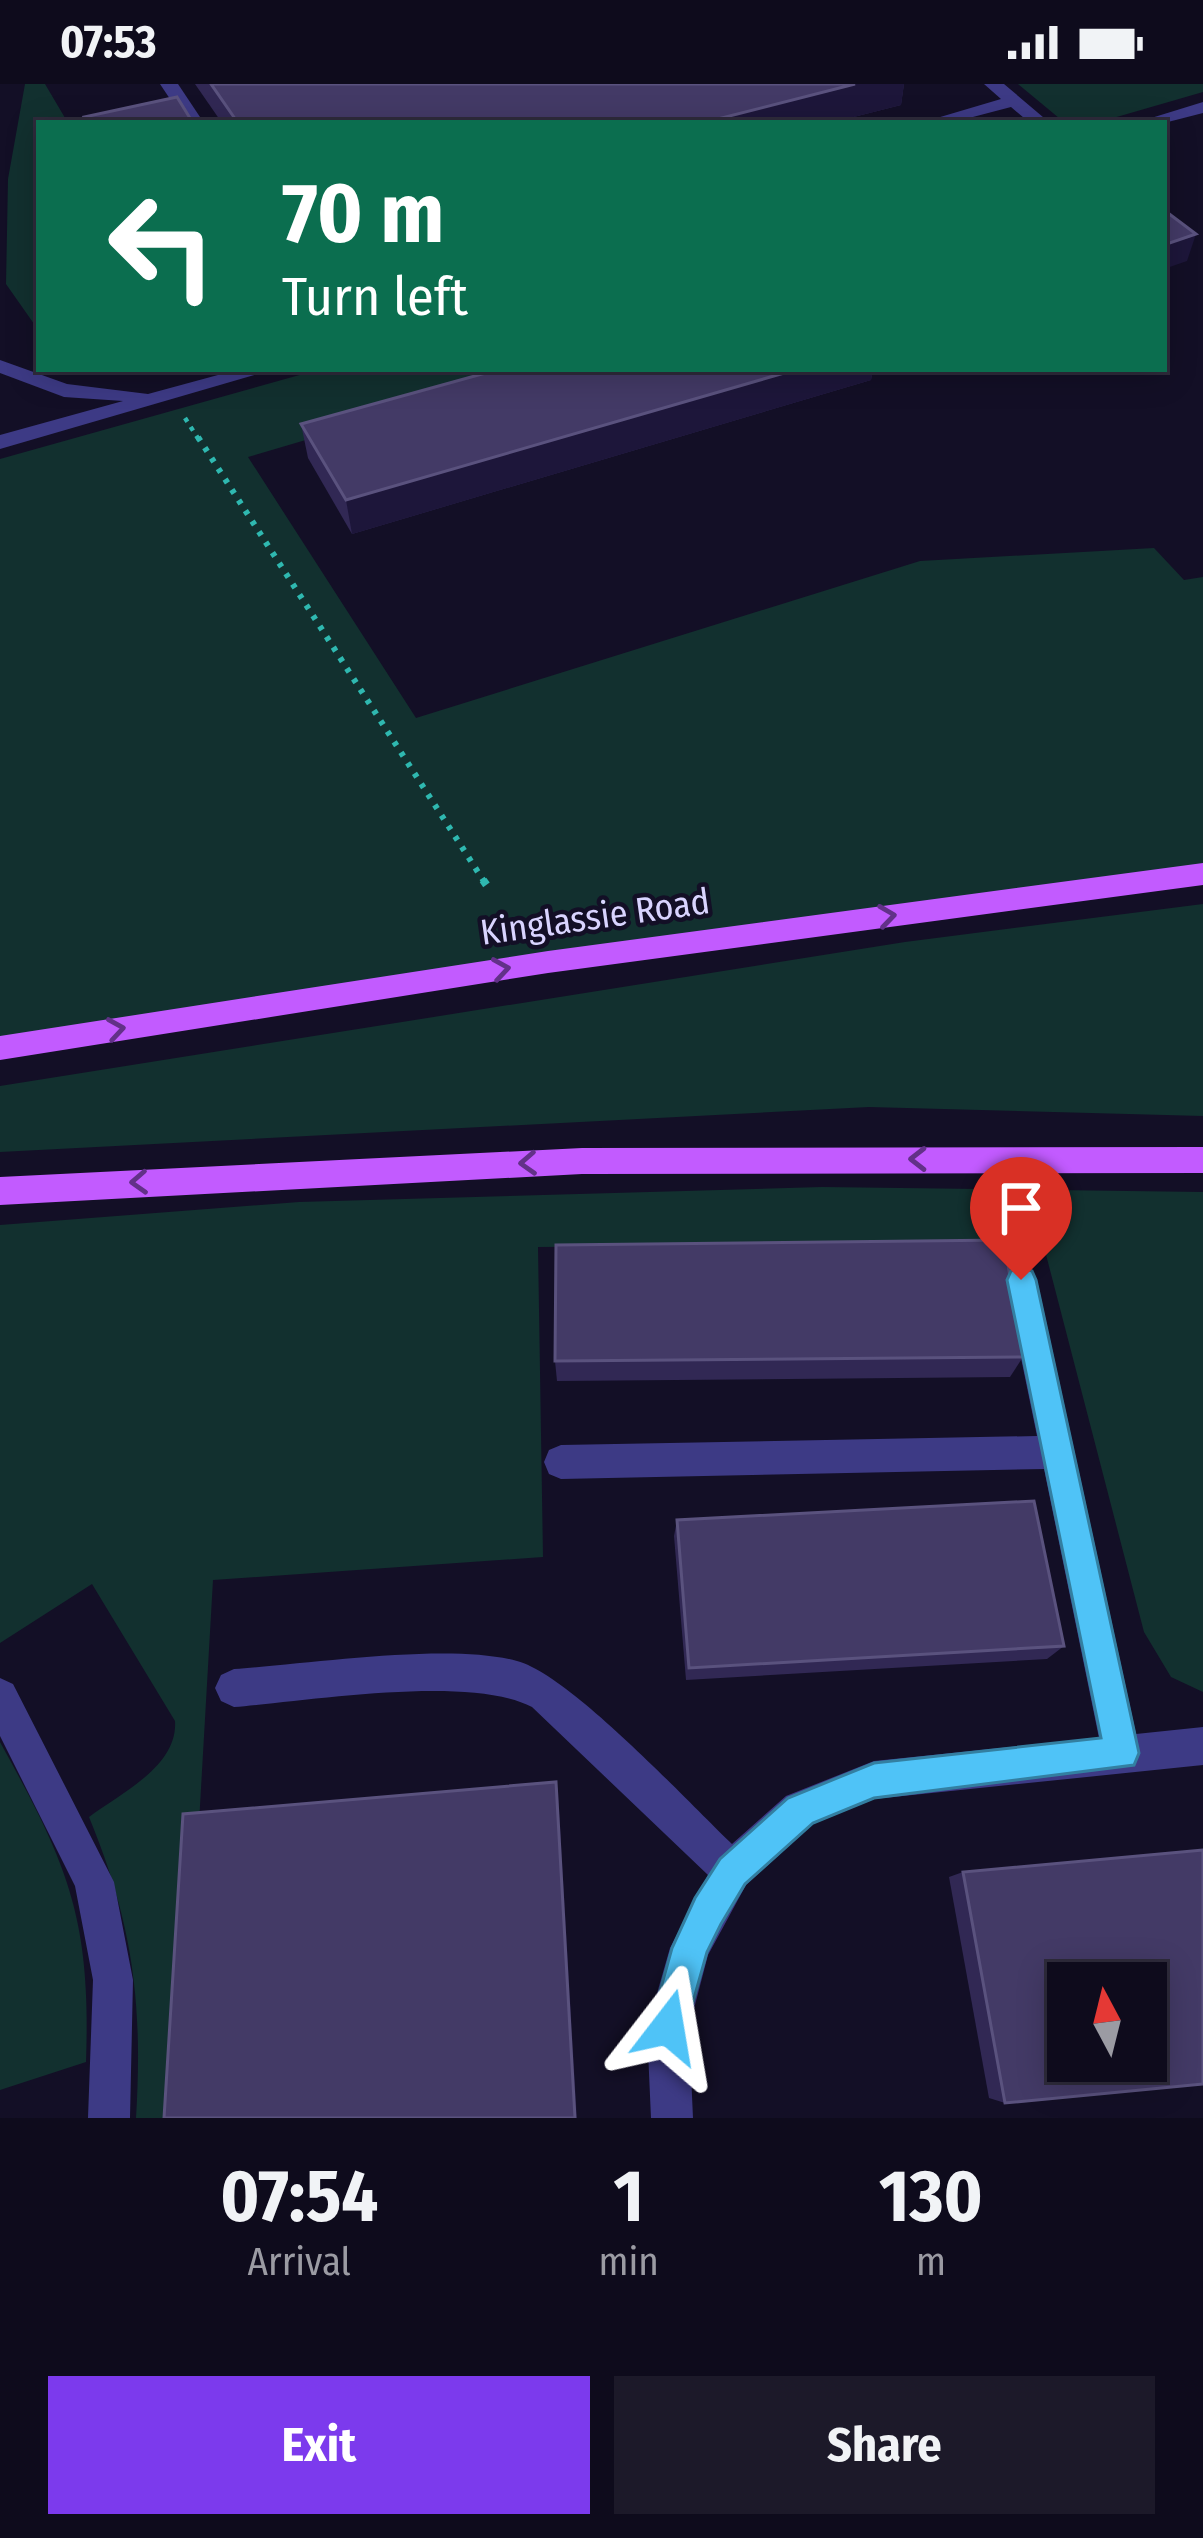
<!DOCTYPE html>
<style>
:root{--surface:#0e0b1c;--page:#1c1929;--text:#f1f3f6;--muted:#9b9ba3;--line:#2e2b3b;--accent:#7c3aed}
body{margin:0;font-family:"Fira Sans Condensed",sans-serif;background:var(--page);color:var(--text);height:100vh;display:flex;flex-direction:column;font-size:45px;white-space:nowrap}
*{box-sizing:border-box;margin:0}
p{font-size:39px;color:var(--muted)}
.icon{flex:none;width:66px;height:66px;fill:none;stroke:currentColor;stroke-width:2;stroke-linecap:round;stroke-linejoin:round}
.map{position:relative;height:2034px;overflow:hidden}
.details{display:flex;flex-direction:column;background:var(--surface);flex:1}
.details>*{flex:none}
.top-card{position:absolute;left:36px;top:36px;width:1131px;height:252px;border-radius:0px;box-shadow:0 6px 30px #0003,0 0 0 3px var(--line);background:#0b6e4f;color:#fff;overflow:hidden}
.needle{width:78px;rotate:353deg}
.fabs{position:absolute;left:1047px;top:1878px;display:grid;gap:24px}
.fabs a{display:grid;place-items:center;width:120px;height:120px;border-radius:0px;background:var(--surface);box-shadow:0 6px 30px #0003,0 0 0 3px var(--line);font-size:60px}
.pin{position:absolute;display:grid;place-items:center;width:102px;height:102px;color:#fff;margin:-123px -51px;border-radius:50% 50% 50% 0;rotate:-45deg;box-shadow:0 0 12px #0007}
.pin .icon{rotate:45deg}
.me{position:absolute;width:132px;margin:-66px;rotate:14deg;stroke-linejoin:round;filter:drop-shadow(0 0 9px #0008)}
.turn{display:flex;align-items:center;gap:42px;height:252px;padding:0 48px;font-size:54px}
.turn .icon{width:156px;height:156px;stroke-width:2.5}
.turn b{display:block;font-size:84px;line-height:102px}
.eta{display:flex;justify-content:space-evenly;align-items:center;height:204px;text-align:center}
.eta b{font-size:72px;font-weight:700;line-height:84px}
.button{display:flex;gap:24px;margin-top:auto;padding:24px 48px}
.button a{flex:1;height:138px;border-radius:0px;background:var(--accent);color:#fff;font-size:48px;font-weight:700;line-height:138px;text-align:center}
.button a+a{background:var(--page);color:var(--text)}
.status{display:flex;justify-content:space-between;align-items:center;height:84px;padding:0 60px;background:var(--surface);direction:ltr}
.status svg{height:33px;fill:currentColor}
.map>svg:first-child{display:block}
</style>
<div class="status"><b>07:53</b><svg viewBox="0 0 49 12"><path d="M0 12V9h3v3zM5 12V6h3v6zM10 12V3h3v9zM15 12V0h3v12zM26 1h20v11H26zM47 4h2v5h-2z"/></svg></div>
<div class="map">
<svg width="1203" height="2034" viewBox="0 0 1203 2034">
<rect width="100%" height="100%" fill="#130f26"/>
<g fill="#12302f">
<polygon points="25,0 45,0 68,39 39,39 39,247 6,200 8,95"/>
<polygon points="1018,0 1203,0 1203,8 1096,39 1065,39"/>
<polygon points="321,285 546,285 248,373 416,634 920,477 1154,464 1184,496 1203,493 1203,790 0,964 0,375"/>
<polygon points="1203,820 1203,1032 869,1023 0,1068 0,1002 905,858"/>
<path d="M822,1103l381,5v500l-32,-15 -27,-45 -101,-389 -505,4 5,310 -330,23 -31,538h-46c7,-115 -3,-194 -47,-301 32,-24 89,-51 86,-96l-83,-137 -92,59v-418l299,-23z"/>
<path d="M0,1658c68,123 91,176 86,320l-86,28z"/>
</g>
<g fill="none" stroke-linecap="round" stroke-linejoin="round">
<polyline stroke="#2fb8b0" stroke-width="4.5" stroke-dasharray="4.5 6" stroke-linecap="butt" points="185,334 199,356"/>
<polyline stroke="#2fb8b0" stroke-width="6" stroke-dasharray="4.5 8" stroke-linecap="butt" points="198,353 485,799"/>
<polyline stroke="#2fb8b0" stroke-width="8" stroke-dasharray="6 9" stroke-linecap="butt" points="483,796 490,806"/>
<g fill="#3d3a85" fill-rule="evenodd">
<polygon points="160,0 178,0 204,39 186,39"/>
<polygon points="984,0 1004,0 1050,39 1030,39 1011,23 950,39 920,39 1001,15"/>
<polygon points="1203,18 1203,29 1164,39 1135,39"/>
<polygon points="0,276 67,300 148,310 240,285 275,285 0,365 0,351 123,317 64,313 0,289"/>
<path d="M1021,1181l11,5 5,10 99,454 67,-7v38l-329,34 -61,25 -67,61 -38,70 -19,73 4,90h-42l-4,-90 23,-80 38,-73 -176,-168c-62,-33 -224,-6 -298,0l-13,-6 -6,-13 6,-13 13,-6c74,-5 216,-27 283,-8 53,14 170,140 215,183l54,-48 88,-35 225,-23 -55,-269 -483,10 -12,-5 -5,-12 5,-12 12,-5 476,-9 -32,-156 5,-10z"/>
<polygon points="0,1594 13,1600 114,1798 133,1896 130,2034 88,2034 93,1896 75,1802 0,1652"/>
</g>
<g fill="#c25bff" fill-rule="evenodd">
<polygon points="1203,779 1203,801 548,889 0,976 0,952 548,867"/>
<polygon points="1203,1063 1203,1089 582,1090 0,1121 0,1093 582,1064"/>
</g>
</g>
<g fill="#312854">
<polygon points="195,0 904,0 901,21 830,39 222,39"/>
<polygon points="500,285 873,285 871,296 352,450 308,374 301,340"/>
<polygon points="1023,1273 1010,1293 557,1297 555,1277"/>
<polygon points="677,1436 1064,1562 1047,1575 686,1596 674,1452"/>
<polygon points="963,1788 1005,2019 989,2014 949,1793"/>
</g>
<g fill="#1d163a">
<polygon points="855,0 904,0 901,21 830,39 702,39"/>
<polygon points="1196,150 1187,177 1164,185 1164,161"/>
<polygon points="798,285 873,285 871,296 352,450 346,416"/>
<polygon points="556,1698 558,1706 577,2034 575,2034"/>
</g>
<g fill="#433a66" stroke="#5a527e" stroke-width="3" fill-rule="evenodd">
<polygon points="211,0 855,0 702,39 238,39"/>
<polygon points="177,13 193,39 87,39 84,33"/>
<polygon points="1164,126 1196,150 1164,161"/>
<polygon points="500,285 798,285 346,416 301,340"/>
<polygon points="1004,1156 1023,1273 555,1277 556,1161"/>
<polygon points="1034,1417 1064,1562 689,1584 677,1436"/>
<polygon points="556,1698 575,2034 164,2034 183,1730"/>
<path d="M1203,1766v234l-198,19 -42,-231zM1068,1899h78v78h-78z"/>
</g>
<defs><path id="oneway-chevron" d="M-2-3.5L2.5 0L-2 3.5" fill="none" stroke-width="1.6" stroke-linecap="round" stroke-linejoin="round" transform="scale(3)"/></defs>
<g stroke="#623188">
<use href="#oneway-chevron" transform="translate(887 832) rotate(-8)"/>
<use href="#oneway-chevron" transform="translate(501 885) rotate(-9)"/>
<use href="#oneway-chevron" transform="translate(116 945) rotate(-9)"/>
<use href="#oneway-chevron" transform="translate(918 1075) rotate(180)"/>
<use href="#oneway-chevron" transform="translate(528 1079) rotate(177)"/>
<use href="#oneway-chevron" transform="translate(139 1098) rotate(177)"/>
</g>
<polygon fill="#4fc3f7" stroke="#337fa1" stroke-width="3" points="1021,1183 1032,1187 1036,1196 1139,1669 1134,1681 874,1714 813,1739 745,1800 721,1840 707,1868 682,1957 668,1962 655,1957 650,1943 672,1864 695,1814 720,1775 788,1714 874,1679 1101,1654 1007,1196 1011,1187"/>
<g text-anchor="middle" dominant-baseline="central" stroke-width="9" stroke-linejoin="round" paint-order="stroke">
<g font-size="36" fill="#d9d4ff" stroke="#130f26">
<text transform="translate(595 833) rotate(-8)">Kinglassie Road</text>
</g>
</g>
</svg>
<div class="fabs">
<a><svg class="needle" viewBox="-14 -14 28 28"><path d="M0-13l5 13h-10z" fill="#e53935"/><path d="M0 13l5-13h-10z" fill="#9b9ba3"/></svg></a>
</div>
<div class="pin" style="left:1021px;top:1196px;background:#d93025"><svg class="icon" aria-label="arrive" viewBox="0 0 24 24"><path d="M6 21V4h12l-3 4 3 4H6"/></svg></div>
<svg class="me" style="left:668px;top:1943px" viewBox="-20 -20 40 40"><path d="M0-17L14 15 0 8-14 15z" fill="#4fc3f7" stroke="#fff" stroke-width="4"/></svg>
<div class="top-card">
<div class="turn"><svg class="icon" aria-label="left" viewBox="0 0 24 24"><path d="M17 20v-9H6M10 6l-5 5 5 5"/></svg><div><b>70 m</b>Turn left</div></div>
</div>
</div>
<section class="details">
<div class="eta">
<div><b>07:54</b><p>Arrival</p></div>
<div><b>1</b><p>min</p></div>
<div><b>130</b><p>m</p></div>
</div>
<div class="button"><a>Exit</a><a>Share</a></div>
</section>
